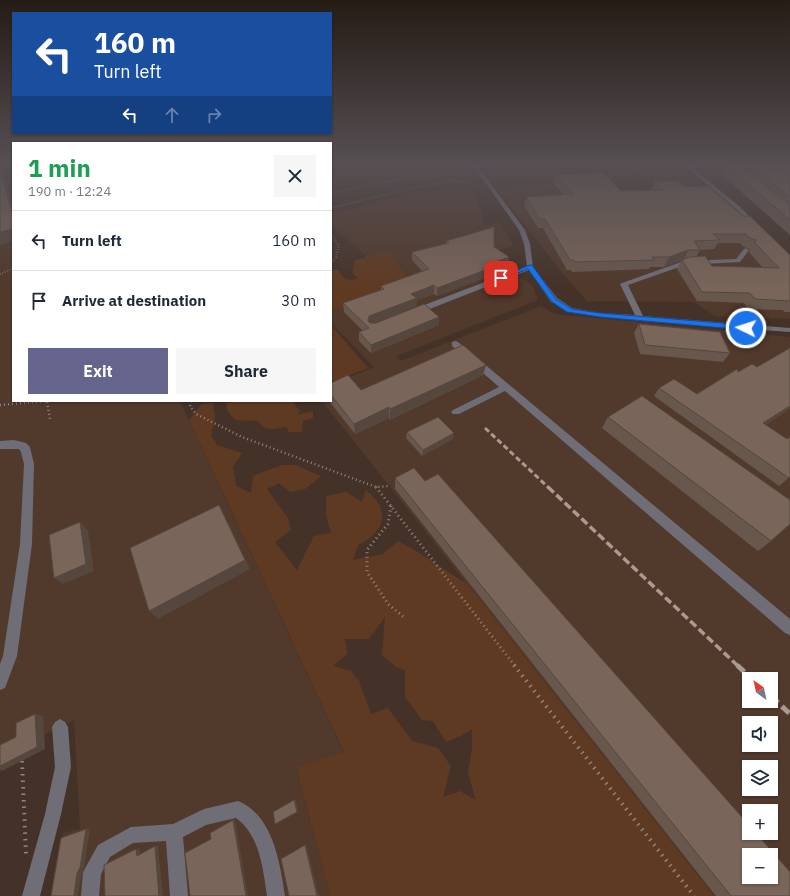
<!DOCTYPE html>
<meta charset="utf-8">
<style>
:root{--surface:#fff;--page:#f6f6f7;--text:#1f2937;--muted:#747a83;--line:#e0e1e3;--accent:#64648d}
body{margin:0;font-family:"IBM Plex Sans",sans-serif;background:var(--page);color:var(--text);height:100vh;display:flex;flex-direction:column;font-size:15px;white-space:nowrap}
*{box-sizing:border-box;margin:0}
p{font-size:13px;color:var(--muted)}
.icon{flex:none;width:22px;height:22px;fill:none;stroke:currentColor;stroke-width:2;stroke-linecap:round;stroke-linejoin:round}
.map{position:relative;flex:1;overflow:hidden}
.panel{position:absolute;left:12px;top:142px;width:320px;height:260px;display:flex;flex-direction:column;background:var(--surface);border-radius:0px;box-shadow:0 1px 3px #0004}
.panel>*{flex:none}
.top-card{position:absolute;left:12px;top:12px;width:320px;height:122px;border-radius:0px;box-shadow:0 1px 3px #0004;background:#1a4fa0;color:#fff;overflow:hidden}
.needle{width:26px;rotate:327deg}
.buttons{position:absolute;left:742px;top:672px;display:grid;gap:8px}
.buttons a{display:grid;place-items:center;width:36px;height:36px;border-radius:0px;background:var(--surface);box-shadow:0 1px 3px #0004;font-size:20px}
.pin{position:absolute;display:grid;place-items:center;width:34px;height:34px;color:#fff;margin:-17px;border-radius:8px;box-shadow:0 2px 6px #0006}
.me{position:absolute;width:44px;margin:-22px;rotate:274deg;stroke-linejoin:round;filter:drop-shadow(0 0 3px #0008)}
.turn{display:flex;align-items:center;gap:14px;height:84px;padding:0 16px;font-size:18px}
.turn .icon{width:52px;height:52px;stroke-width:2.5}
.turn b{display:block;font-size:28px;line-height:34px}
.lanes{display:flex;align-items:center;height:38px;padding:0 16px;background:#0003;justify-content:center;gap:20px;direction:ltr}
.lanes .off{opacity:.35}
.round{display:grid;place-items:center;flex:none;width:42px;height:42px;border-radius:0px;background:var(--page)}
.overview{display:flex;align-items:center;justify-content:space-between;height:68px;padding:0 16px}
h1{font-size:24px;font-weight:700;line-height:30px;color:#1e9e55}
.primary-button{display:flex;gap:8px;margin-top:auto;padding:8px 16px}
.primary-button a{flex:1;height:46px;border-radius:0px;background:var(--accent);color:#fff;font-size:16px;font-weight:700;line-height:46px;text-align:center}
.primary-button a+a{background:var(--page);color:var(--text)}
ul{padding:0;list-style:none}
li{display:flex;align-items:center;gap:12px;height:60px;padding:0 16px;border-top:1px solid var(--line)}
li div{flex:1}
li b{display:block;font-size:15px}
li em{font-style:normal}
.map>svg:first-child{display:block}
</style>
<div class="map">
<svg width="790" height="896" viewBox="0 0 790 896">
<rect width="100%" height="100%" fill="#443228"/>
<g fill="#51392b" fill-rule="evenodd">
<polygon points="564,182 614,190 702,188 790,267 790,319 715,316 694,302 587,301 560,270 497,189"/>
<path d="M465,188l11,6 9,32 14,-4 15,24 -28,7 46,32 6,15 -141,56 4,5 140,-55 14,8 235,23v559h-76l-392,-495h9v-16l43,-18 -43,-44v-12l79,-29 -21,-28 -23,2 -35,-31v-11l82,-21zM749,679h22v22h-22zM749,723h22v22h-22zM749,767h22v22h-22zM749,811h22v22h-22zM749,855h22v22h-22z"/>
<polygon points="13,241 13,401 180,401 344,753 296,768 330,896 52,896 63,833 80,829 74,720 44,735 45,749 0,772 0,245"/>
</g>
<g fill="#5f3a22" fill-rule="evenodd">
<polygon points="389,253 397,263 411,283 331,311 331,269 338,270 345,279 353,280 358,278 352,273 355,260 365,258 366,256"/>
<polygon points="331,325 368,368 331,382"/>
<path d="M238,401h54l8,10 -3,4 16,-4v7l-10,3 -1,11h-13l-3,-5c-13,2 -19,6 -28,-6l-23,-1 -8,-10 -1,-7z"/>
<path d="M213,403l2,14 -4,18 6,10 25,8 -9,14 3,19 15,7 2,-17 29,-11h13l26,11 -16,13 -15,3 -11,-9 -12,6 21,29 3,12 -16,12 22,28 17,-34 17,-3 -5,-18v-19l20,-4 16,10 4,-12c3,3 8,7 11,11 13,21 -1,35 -19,44l-5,15 30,-6 15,-13 18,10 51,33 247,312h-384l-34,-129 48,-15 -155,-332 13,-16zM385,617l-3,38 14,12 9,3v27l17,23 11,1 13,21 15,-6 11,-7v20l-4,25 8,26 -16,-9 -17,6 8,-31 -13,-18 -26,-7 -24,-33 -17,6 -12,-33 -8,-10 -18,-5 14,-12 -2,-15h24z"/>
</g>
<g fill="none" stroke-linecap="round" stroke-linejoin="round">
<g stroke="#94857c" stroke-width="1.5" stroke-dasharray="0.5 1.5" stroke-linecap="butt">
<polyline points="628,164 641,171 693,182"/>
<path d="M331,194c31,-9 74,-18 107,-17 13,1 28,6 42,9"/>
<polyline points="331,208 417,187 454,181"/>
<polyline points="331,235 339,246"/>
</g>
<g stroke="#94857c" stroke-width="2" stroke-dasharray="0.5 2" stroke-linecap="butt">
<polyline points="331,263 336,257 339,245"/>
<polyline points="0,274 13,269"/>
</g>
<g stroke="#94857c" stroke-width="2.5" stroke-dasharray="1 3" stroke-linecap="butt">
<polyline points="191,401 190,406 196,414 242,437 376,487 389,486"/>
<polyline points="47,402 50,419"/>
<polyline points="0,405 48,401"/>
</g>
<g stroke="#94857c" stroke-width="3" stroke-dasharray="1 3.5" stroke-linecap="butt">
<polyline points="376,487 515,666"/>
<polyline points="391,506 388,524 367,550 367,572 388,604 405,618"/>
</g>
<g stroke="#94857c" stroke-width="4" stroke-dasharray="1.5 5" stroke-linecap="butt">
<polyline points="514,665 694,896"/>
<polyline points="22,761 26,854"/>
</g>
<g fill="#6f6e77" fill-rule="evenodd">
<polygon points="472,164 476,164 525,230 530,244 533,267 557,298 572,308 600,313 635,315 620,284 622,283 684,261 736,259 744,249 746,248 749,250 740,262 685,265 628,285 643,316 790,328 790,332 641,321 570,312 551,302 529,270 417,314 411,314 411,310 527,266 524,244 519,230"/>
<polygon points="683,164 688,164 739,206 758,225 758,227 754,227 735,208"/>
<polygon points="455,341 458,342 790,619 790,635 785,633 505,391 459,414 453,414 451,412 453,410 499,387 452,346 452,342"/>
<polygon points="14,440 26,443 30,447 34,464 32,544 17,656 5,688 0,690 0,664 3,656 20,544 24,464 21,452 19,449 0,449 0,441"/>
<polygon points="60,719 65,722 68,727 71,767 61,814 40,896 22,896 45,814 55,767 52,727 55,722"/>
<path d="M238,801c35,14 42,62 47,95h-18c-4,-27 -7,-61 -31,-78l-30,7 -23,12 5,59h-18l-4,-55 -33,2 -23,14 -9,17 -2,22h-18l2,-24 15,-27 33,-18 42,-3 31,-15z"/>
</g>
<polyline stroke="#a99a92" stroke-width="3" stroke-dasharray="5.5 3" stroke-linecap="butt" points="485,428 549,488"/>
<polyline stroke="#a99a92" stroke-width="3.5" stroke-dasharray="8 3.5" stroke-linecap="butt" points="548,487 738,666"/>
<g stroke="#a99a92" stroke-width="5" stroke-dasharray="10 5" stroke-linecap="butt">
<polyline points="737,665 752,679"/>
<polyline points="771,696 790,714"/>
</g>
</g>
<g fill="#68574d" fill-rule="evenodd">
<polygon points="741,164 790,164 790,235 721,174 726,165 742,165"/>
<path d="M555,175l66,16 30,-1 4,-9 30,6 58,29 47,39v57h-6l-1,-2 -35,-1 -4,-6 -47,-2 -20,-32 5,-9 -18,7h-14l-1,2 -77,3 -1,-2h-4l-24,-42h-5l-14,-22 2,-9 38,-2 -11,-12zM718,243h22l4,4 6,2 -1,3 14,16 -51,-2 -16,-9 4,-7 14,-1z"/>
<polygon points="446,241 494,247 508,266 487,273 487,277 437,296 434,294 417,300 416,307 374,323 439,317 439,325 371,353 359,341 359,332 363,331 344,312 343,303 381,290 381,286 422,271 412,260 412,252 446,244"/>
<polygon points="639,324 730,353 723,362 640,354 634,333"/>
<polygon points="486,365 483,375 390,420 389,418 355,434 329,401 331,401 331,383 361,390"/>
<polygon points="659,388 697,394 766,425 790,477 779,486 654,396"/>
<polygon points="608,417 771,541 758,551 602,428"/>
<polygon points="407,432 453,439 422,456 406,438"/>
<polygon points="395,478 790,896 716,896 395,489"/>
</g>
<g fill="#55473e">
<polygon points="0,165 3,170 13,203 13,215 0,170"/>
<polygon points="13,229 13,241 0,245 0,232"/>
<polygon points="688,250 684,260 664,267 669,257"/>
<polygon points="509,257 508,266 487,273 487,277 437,296 437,288 485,266"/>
<polygon points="434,285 434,294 417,300 416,307 369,325 368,321 369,316 411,294"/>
<polygon points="439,317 439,325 371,353 371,345"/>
<polygon points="486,365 483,375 390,420 390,409"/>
<polygon points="790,406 790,409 755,432 763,423"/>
<polygon points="389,407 389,418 355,434 354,424"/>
<polygon points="454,433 453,439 422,456 423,450"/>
<polygon points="219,505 225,516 250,569 158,619 149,611"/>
<polygon points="80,522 88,530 94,571 63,584 54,578"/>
<polygon points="35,714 43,716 45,749 4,770 0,770 0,766"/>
<polygon points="294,800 296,800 298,812 277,824 275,824"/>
<polygon points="233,820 235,820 248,896 246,896"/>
<polygon points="86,829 90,829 84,867 82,872 78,896 74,896 77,873"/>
<polygon points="306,844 319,896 317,896 305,845"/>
<polygon points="155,846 158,846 163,896 159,896"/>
<polygon points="140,848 140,855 137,856 136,849"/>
</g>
<g fill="#796559" stroke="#55473e" fill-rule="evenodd">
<polygon points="755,164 790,164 790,197 753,167 747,168 747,172 790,205 790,220 726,165 757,165"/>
<polygon points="0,170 13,215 13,229 0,232"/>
<polygon points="603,173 621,191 664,190 655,181 677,181 685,187 708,186 743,216 750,216 790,255 790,301 755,299 750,293 702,292 682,260 690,257 705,256 712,266 779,268 755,243 756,240 750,238 746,234 713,234 720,240 694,241 700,250 688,250 669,257 652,257 654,260 575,262 574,260 570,260 545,219 540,219 526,197 574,194 555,175"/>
<polygon points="494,227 494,247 509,257 485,266 488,269 437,288 434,285 411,294 417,298 369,316 368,321 370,323 376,323 424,304 439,317 371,345 359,332 369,328 343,303 384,289 381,286 429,269 412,252 449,243 446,241"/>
<polygon points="639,324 720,332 730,353 645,345"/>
<polygon points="463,345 486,365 390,409 389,407 354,424 331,395 331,383 348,375 361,390"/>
<polygon points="790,348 790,406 763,423 787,439 790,437 790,477 789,478 659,388 674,379 697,394 737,369 738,372 752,364 757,367"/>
<polygon points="642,396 790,500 790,524 771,541 608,417"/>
<polygon points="438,417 454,433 423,450 407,432"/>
<path d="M414,468l11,13 13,-7 311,351v8h7l34,39v24h-59l-336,-418zM749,855h22v22h-22z"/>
<polygon points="219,505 245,560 149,611 130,548"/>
<polygon points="80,522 86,564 54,578 49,535"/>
<polygon points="35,714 37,747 0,766 0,745 16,737 16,723"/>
<polygon points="294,800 297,812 275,824 273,812"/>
<polygon points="233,820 246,896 190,896 185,853 211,839 210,833"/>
<polygon points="86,829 80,868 77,873 74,896 51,896 61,838"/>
<polygon points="305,845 317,896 289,896 281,859"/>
<polygon points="155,846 159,896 105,896 104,865 136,849 137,856"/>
</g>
<linearGradient id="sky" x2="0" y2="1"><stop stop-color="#251c16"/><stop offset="0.57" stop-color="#564f53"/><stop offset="1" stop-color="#564f53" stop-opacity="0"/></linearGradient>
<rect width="790" height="289" fill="url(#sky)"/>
<polygon fill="#1a73e8" stroke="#114b97" points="530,265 532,265 556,299 572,309 600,313 746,325 749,328 746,330 600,317 567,312 552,302 528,269 503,279 498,278"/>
</svg>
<div class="buttons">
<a><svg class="needle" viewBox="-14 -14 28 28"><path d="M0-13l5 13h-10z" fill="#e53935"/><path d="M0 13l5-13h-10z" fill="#747a83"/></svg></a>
<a><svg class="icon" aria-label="sound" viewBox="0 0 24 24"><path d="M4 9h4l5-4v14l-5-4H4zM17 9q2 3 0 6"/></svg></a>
<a><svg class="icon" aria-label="layers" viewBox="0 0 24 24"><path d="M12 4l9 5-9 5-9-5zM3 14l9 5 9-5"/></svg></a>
<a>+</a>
<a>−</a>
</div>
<div class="pin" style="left:501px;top:278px;background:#d93025"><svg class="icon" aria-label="arrive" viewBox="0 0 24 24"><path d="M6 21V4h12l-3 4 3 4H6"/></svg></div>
<svg class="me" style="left:746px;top:328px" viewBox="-20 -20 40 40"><circle r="17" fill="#1a73e8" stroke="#fff" stroke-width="3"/><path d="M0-11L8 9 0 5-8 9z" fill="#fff"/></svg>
<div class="top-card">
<div class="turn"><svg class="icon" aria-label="left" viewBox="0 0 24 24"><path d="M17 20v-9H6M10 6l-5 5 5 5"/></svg><div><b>160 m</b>Turn left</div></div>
<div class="lanes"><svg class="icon" aria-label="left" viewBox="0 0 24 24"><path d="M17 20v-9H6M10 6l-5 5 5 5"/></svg><svg class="icon off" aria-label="ahead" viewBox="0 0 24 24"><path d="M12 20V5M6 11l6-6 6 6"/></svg><svg class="icon off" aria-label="right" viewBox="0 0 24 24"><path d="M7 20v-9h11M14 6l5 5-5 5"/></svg></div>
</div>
<section class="panel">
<div class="overview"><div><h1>1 min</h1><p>190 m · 12:24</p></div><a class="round"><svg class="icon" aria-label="close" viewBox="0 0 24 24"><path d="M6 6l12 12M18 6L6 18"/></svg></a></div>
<ul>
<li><svg class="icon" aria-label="left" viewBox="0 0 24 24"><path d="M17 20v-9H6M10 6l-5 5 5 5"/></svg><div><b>Turn left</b></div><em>160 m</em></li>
<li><svg class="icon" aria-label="arrive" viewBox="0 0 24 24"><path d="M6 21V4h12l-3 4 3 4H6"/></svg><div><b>Arrive at destination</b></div><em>30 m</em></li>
</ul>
<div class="primary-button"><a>Exit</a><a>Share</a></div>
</section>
</div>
